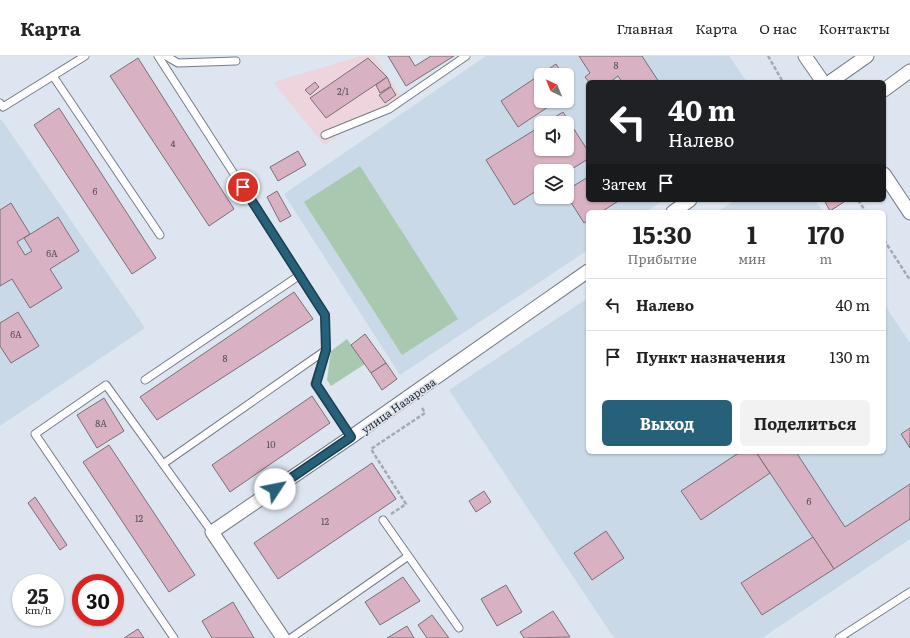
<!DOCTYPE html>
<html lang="ru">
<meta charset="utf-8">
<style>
:root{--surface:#fff;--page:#f2f2f2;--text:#222;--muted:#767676;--line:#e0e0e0;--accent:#266079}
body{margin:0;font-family:Literata,serif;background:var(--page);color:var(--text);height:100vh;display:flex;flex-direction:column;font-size:15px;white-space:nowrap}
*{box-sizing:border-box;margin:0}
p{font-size:13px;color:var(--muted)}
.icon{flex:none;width:22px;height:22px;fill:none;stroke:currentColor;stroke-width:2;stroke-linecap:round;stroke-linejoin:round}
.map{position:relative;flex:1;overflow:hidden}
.details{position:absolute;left:586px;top:154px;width:300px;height:244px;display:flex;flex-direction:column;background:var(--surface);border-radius:6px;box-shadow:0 1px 3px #0004}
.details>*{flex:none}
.top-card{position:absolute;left:586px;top:24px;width:300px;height:122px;border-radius:6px;box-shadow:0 1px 3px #0004;background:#202124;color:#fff;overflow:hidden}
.needle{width:26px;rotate:317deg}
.fabs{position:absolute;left:534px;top:12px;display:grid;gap:8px}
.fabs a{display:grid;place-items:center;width:40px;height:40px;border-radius:6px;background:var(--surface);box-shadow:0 1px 3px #0004;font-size:20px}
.speed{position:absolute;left:12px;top:518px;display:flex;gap:8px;font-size:20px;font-weight:700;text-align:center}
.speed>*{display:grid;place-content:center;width:52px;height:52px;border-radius:50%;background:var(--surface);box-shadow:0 1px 3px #0004;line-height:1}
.speed small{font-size:10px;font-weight:400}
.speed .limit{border:6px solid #d22;background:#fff;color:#111}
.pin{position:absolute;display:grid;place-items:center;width:34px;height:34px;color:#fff;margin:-17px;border:2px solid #fff;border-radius:50%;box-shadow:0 1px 4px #0007}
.me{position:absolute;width:44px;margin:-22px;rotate:56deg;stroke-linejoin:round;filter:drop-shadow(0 0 3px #0008)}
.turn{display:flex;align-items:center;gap:14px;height:84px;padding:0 16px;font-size:18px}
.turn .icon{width:52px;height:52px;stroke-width:2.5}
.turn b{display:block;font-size:28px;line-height:34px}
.then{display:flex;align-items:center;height:38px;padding:0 16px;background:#0003;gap:8px;font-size:15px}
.eta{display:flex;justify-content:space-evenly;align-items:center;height:68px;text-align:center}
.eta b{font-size:24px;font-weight:700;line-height:28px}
.cta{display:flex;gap:8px;margin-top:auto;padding:8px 16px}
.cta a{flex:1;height:46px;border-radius:6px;background:var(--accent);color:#fff;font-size:16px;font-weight:700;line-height:46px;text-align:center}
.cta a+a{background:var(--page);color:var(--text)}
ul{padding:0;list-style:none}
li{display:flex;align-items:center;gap:12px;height:52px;padding:0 16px;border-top:1px solid var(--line)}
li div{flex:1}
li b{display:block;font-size:15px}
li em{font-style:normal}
header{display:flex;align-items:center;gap:24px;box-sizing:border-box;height:56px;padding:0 20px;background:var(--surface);border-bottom:1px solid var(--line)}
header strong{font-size:19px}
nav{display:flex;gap:22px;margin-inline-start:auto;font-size:14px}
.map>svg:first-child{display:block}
</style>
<header>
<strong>Карта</strong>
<nav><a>Главная</a><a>Карта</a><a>О нас</a><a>Контакты</a></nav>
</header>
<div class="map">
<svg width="910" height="582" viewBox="0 0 910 582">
<rect width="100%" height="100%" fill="#dde6f0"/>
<g fill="#cad9e7" fill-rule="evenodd">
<path d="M486,0h243l18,26h-159v118h76l-18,12h-58v38l-188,125 -116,-181zM541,19h26v26h-26zM541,67h26v26h-26zM541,115h26v26h-26z"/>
<polygon points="1,63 145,272 0,370 0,64"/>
<polygon points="735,144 815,144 823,156 717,156"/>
<polygon points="588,242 588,396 884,396 884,248 910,287 910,483 762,582 614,582 449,334"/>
</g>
<polygon fill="#edd4dd" points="361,0 374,0 401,40 324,89 273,26"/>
<g fill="#a8c9af">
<polygon points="360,110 458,263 402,299 304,146"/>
<polygon points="347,283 365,308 331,330 327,324 331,295"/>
</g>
<g fill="#d8b1c2" stroke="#7b6f74">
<polygon points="388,0 409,0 415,10 431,0 454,0 406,30"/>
<polygon points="579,0 642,0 659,26 622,26 618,20 610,26 589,26 585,21 590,17"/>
<polygon points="138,2 234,153 209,170 110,20"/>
<polygon points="368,2 387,21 326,62 310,42"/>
<polygon points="556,8 563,19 541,19 541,45 557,45 518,71 501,45"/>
<polygon points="387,21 391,30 380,37 376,29"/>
<polygon points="567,25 573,34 567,38"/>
<polygon points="315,26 319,31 310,39 305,34"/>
<polygon points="391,31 396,39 385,47 379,39"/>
<polygon points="59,52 156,202 132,218 34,69"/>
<polygon points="563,56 588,95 588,103 567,116 541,115 541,132 514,149 486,104 541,70 541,93 567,93 567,67 545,67"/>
<polygon points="298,95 306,109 278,125 270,111"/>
<polygon points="588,121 588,144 620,144 601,156 588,156 588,164 584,167 567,140 567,134"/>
<polygon points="277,135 291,160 280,166 267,141"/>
<polygon points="824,144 847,144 830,155"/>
<polygon points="11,147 30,178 17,186 25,199 32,195 24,182 58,161 79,195 50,213 62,232 30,252 12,223 0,230 0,154"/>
<polygon points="294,236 313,263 157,364 140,341"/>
<polygon points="18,256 39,290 11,307 0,290 0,267"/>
<polygon points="365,278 386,307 371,317 351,289"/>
<polygon points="386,307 397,323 382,334 371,317"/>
<polygon points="312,340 330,367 230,436 212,409"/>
<polygon points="104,342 124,375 97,392 77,359"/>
<polygon points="910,372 910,392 901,378"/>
<polygon points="109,389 195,519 169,536 83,406"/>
<polygon points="740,396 756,396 770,417 701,464 681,435"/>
<polygon points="756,396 796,396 845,471 910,428 910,463 834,513"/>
<polygon points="372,407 396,443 278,523 254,487"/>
<polygon points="484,435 491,446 476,456 469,445"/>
<polygon points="35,441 67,489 60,494 28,447"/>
<polygon points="606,475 624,502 592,524 574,497"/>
<polygon points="813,481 834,513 762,559 741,527"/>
<polygon points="403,521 420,545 380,569 365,546"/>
<polygon points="506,529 522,556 497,570 481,543"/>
<polygon points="233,546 254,582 212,582 202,565"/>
<polygon points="553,555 570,581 524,582 520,576"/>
<polygon points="432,559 449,582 427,582 418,569"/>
<polygon points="407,570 414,582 387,582"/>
<polygon points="138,573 144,582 124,582"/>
</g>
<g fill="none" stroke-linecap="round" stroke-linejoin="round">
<defs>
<g id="lane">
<polyline points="158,0 325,259 326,294 315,328 351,381"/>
<polyline points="166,0 178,7 236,5"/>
<polyline points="53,20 160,179"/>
<polyline points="0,47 3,51 85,0"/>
<polyline points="325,79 389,53 466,0"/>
<polyline points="145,324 300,219"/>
<polyline points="163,408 326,294"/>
<polyline points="383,464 459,572"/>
<polyline points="174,582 35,378 106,329 212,476"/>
<polyline points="291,582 407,501"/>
<polyline points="839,582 910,536"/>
</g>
<g id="street">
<polyline points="805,0 823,26"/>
<polyline points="830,26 867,0"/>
<polyline points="884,34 910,15"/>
<polyline points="884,118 910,157"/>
<polyline points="673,156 690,144"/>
<polyline points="283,582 212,476 351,381 588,215"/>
</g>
</defs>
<use href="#lane" stroke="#757d86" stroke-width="9"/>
<use href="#street" stroke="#757d86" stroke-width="15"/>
<g stroke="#a3aab2" stroke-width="2.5" stroke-dasharray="4 2" stroke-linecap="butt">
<polyline points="768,0 783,26"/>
<polyline points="858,144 866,156"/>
<polyline points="884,184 910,224"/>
<polyline points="391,458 406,448 371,393 425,357 422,352"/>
</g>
<use href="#lane" stroke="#fff" stroke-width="7"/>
<use href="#street" stroke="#fff" stroke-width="13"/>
</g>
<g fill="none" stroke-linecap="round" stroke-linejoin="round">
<defs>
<polyline id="route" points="243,131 325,259 326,294 316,328 351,381 275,433"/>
</defs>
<use href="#route" stroke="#193e4f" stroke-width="10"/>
<use href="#route" stroke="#266079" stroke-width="7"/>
</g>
<g text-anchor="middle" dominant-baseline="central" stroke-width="3.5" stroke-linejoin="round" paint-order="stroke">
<g font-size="9" fill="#534c53">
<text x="616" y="9">8</text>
<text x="343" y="35">2/1</text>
<text x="173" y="87">4</text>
<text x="95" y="135">6</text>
<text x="52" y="197">6А</text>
<text x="16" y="278">6А</text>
<text x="225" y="302">8</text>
<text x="101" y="367">8А</text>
<text x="271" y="388">10</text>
<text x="809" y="445">6</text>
<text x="139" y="462">12</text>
<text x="325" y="465">12</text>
</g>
<g font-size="11" fill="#272a2e" stroke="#dde6f0">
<text transform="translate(398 349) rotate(-35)">улица Назарова</text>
</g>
</g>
</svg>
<div class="fabs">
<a><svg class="needle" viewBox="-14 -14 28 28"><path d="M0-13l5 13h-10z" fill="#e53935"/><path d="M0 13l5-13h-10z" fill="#767676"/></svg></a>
<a><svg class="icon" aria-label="sound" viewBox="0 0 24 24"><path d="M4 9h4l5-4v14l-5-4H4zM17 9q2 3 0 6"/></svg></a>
<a><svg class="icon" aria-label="layers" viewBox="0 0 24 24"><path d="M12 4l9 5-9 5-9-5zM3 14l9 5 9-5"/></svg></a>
</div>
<div class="speed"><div>25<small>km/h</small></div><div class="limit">30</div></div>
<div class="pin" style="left:243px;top:131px;background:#d93025"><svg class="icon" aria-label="arrive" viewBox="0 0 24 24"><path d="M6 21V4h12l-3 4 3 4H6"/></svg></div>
<svg class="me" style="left:275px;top:433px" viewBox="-20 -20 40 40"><circle r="19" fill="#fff"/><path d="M0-13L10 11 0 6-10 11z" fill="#266079"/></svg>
<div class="top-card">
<div class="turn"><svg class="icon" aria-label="left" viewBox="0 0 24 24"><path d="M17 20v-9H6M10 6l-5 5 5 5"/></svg><div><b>40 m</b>Налево</div></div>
<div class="then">Затем<svg class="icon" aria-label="arrive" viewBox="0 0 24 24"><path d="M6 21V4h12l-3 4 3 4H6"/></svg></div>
</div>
<section class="details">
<div class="eta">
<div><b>15:30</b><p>Прибытие</p></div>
<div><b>1</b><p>мин</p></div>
<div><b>170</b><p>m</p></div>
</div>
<ul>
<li><svg class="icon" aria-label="left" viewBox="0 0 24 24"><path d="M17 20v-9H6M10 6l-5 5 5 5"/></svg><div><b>Налево</b></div><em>40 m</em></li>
<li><svg class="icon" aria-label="arrive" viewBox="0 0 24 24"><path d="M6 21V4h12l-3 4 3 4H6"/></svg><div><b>Пункт назначения</b></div><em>130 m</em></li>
</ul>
<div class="cta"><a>Выход</a><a>Поделиться</a></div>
</section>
</div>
